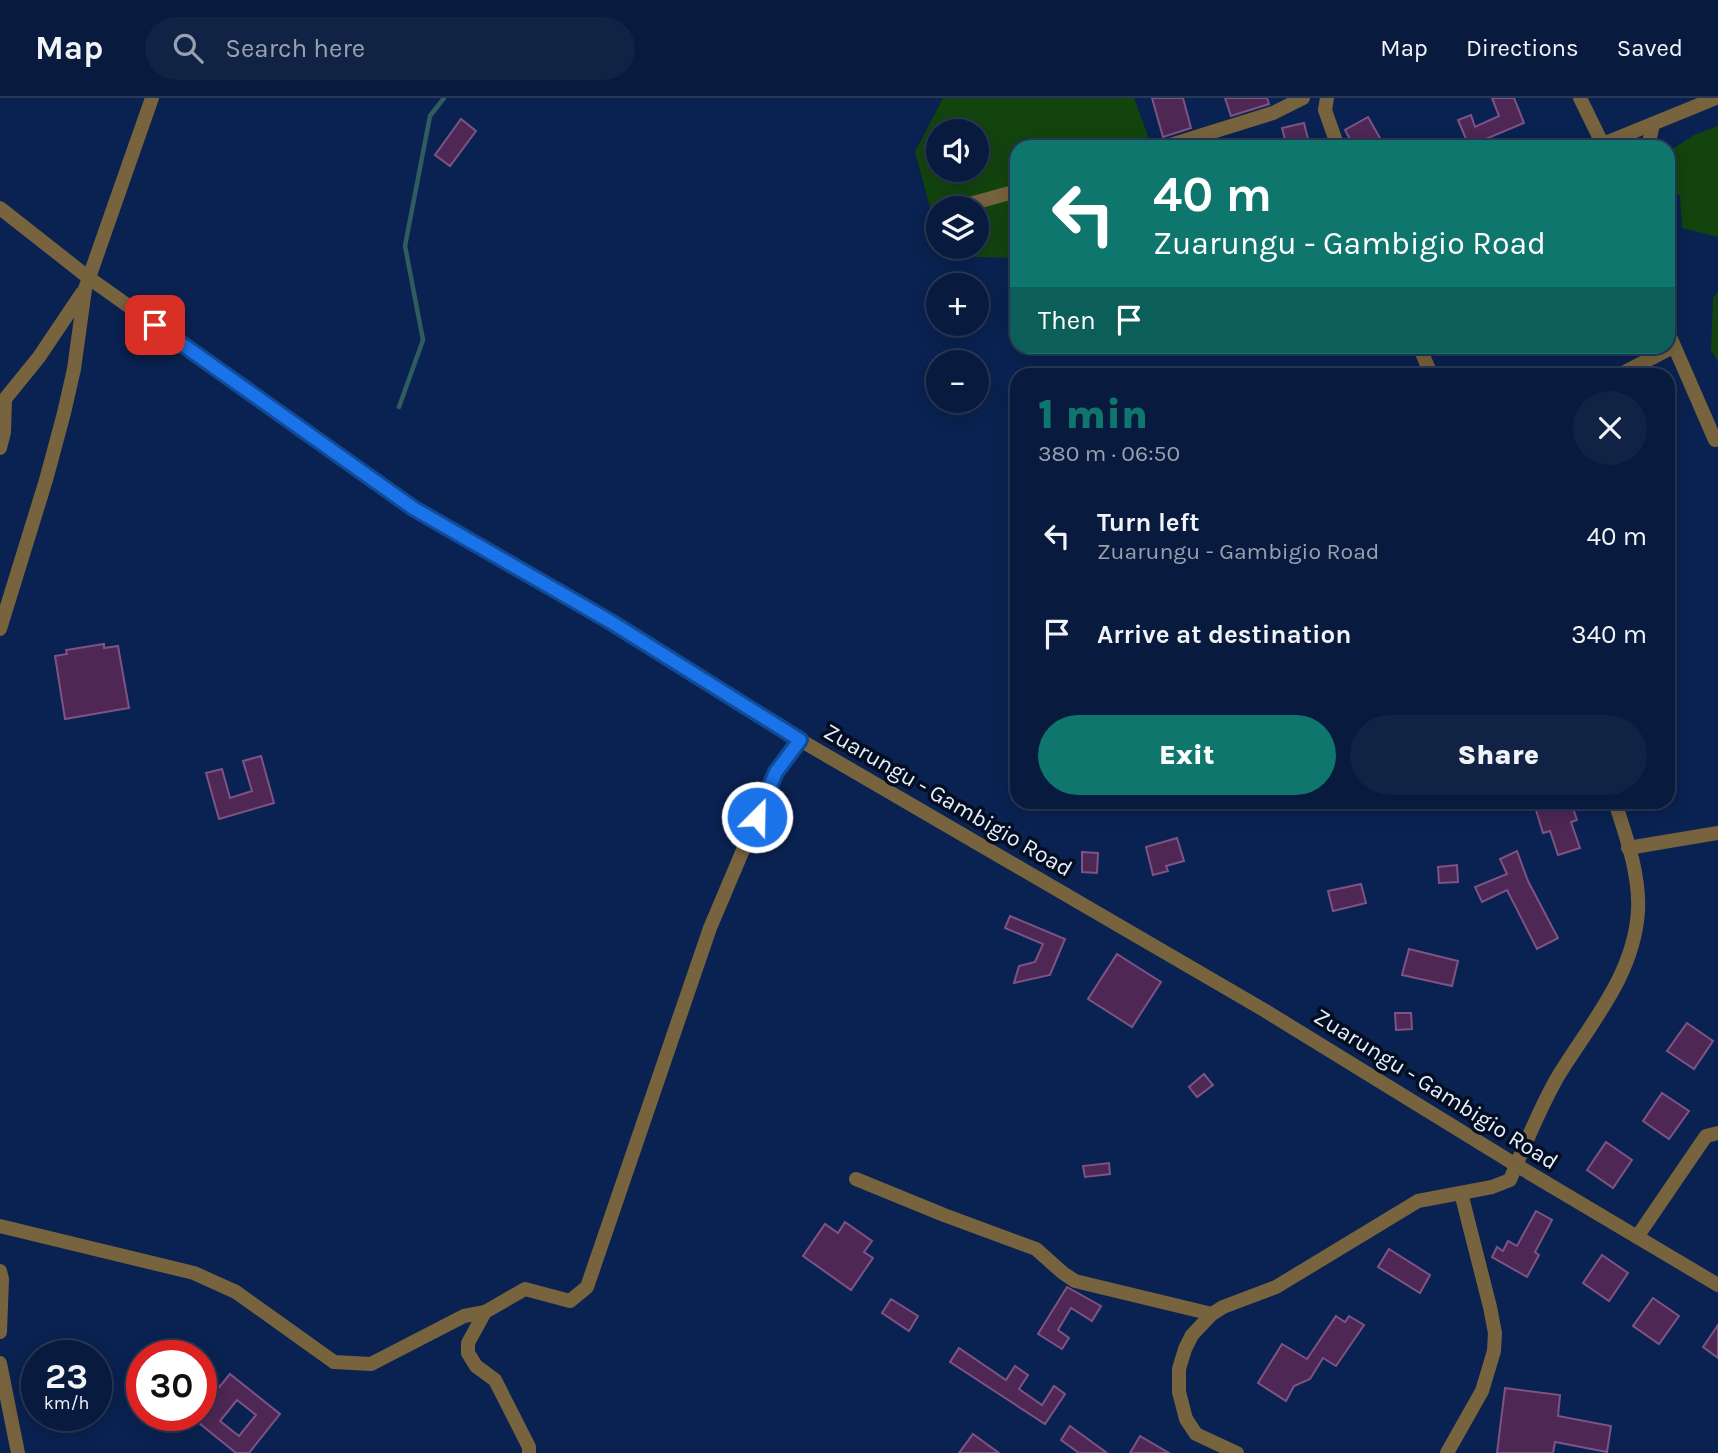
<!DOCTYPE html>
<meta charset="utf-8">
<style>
:root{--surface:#081a3d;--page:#112344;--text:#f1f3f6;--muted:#98a1b0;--line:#293857;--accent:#0f766e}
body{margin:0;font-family:Karla,sans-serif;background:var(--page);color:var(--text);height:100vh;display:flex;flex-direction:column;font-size:26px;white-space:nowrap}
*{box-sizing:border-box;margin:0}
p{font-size:23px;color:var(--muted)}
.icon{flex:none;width:38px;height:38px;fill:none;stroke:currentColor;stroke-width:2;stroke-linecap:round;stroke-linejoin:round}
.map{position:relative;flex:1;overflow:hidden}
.side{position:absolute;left:1010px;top:270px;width:665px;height:441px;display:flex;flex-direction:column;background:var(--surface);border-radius:21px;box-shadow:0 4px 18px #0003,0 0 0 2px var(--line)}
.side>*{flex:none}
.hud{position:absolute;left:1010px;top:42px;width:665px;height:214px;border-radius:21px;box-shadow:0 4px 18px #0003,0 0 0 2px var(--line);background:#0f766e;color:#fff;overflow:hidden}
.controls{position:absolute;left:926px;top:21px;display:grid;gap:14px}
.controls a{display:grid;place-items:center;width:63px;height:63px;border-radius:50%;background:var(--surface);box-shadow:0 4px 18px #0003,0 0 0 2px var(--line);font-size:35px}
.speed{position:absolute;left:21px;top:1242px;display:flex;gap:14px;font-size:35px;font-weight:700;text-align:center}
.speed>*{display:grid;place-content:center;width:91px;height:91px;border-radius:50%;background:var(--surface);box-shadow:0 4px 18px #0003,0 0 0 2px var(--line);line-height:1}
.speed small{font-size:18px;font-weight:400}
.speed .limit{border:10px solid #d22;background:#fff;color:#111}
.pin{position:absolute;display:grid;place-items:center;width:60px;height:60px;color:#fff;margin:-30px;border-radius:14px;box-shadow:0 4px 10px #0006}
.me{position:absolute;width:77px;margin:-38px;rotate:23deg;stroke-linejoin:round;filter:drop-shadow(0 0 5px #0008)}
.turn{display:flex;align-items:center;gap:24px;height:147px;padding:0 28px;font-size:32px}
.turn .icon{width:91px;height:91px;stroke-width:2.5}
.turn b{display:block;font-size:49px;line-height:60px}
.then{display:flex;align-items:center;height:66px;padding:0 28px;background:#0003;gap:14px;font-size:26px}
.round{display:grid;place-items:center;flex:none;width:74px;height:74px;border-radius:37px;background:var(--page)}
.summary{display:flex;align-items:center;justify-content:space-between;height:119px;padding:0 28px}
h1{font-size:42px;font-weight:800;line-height:52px;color:var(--accent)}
.action{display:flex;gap:14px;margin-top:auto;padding:14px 28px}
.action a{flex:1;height:80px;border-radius:42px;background:var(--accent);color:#fff;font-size:28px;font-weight:800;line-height:80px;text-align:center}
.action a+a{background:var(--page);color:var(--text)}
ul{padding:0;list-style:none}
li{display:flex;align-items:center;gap:21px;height:98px;padding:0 28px}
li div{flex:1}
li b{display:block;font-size:26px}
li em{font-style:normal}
header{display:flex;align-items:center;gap:42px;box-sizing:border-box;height:98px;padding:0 35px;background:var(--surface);border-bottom:2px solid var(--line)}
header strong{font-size:33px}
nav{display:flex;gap:38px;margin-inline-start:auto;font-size:24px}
.search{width:490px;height:63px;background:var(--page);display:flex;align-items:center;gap:18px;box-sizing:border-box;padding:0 24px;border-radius:38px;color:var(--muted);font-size:26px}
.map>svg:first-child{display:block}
</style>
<header>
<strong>Map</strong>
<div class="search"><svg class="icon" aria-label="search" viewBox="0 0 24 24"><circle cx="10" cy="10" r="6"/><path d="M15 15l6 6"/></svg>Search here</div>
<nav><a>Map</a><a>Directions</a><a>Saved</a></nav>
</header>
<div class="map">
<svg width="1718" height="1355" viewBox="0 0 1718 1355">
<rect width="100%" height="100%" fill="#0a2251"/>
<g fill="#13440e" fill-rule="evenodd">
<path d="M943,0h191l18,49h-135v111l-74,-2 -2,-9h35v-39h-38v29l-23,-85zM938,33h38v39h-38z"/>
<polygon points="1718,28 1718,139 1682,130 1680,98 1668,90 1668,54 1694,37"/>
<polygon points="1718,193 1718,264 1711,252 1713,200"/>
</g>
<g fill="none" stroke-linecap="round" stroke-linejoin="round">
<polyline stroke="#2e5d60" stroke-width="4.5" points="399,309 423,242 405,148 430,18 444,0"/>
</g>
<g fill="#4e2755" stroke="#7d5384" stroke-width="2" fill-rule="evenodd">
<polygon points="1152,0 1183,0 1191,30 1163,39"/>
<polygon points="1225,0 1267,0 1269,6 1231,18"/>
<polygon points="1492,0 1514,0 1524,25 1469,48 1458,22 1471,17 1475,29 1499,18"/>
<polygon points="1368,19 1385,49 1354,49 1345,32"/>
<polygon points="461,21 476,33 450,68 435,57"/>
<polygon points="1304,25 1310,49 1287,49 1282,30"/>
<polygon points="104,546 104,550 118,548 129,610 65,621 55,558 67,556 66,552"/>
<polygon points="261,658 274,705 219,721 206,675 222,671 230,700 252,693 243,663"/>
<polygon points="1551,704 1571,704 1577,722 1571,724 1580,750 1558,757 1550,733 1543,735 1535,709"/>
<polygon points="1177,740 1184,763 1166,768 1168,773 1153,777 1146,749"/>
<polygon points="1517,753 1528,783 1558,840 1537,851 1507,792 1482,804 1475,789 1507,776 1500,761"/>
<polygon points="1082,754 1098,755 1097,775 1082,774"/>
<polygon points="1457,767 1458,784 1439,785 1438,769"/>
<polygon points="1361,786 1366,805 1333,813 1328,793"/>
<polygon points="1010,818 1065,841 1050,877 1014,885 1019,868 1035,864 1043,846 1005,830"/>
<polygon points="1409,851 1458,863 1452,888 1402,877"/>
<polygon points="1117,856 1161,884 1132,929 1088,901"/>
<polygon points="1395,915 1411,915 1412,931 1396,932"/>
<polygon points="1687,925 1713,943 1694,971 1667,953"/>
<polygon points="1204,976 1213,987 1197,999 1189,989"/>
<polygon points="1662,995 1689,1013 1669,1041 1643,1023"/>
<polygon points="1606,1044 1632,1062 1613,1090 1587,1072"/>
<polygon points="1109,1065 1110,1076 1085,1079 1083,1068"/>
<polygon points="1536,1113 1552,1122 1535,1154 1539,1157 1527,1179 1492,1159 1497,1149 1503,1153 1508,1143 1517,1148"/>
<polygon points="845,1124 872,1143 864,1154 873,1160 851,1192 803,1158 825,1126 838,1135"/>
<polygon points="1389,1151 1430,1177 1420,1195 1378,1169"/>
<polygon points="1602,1157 1628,1175 1609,1203 1583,1185"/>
<polygon points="1067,1189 1101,1208 1092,1223 1071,1210 1058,1232 1069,1240 1062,1251 1038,1236"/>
<polygon points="1653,1200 1679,1218 1659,1246 1633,1228"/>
<polygon points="891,1201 918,1218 909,1233 882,1215"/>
<polygon points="1336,1218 1345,1224 1349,1218 1364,1227 1336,1268 1323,1260 1310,1281 1294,1288 1286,1303 1258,1285 1282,1246 1307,1261"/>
<polygon points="1718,1227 1718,1260 1703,1249"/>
<polygon points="959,1250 1006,1282 1015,1268 1028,1277 1019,1291 1042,1307 1054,1288 1065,1296 1045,1326 950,1264"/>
<path d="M230,1276l50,40 -31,39h-13l-42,-34 2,-3h5v-7zM237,1302l19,15 -17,21 -19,-15z"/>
<polygon points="1505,1290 1560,1297 1558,1318 1611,1328 1607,1354 1555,1344 1553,1355 1497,1355"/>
<polygon points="1070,1328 1107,1355 1079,1355 1061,1342"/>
<polygon points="973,1336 999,1355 959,1355"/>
<polygon points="1140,1338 1169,1355 1130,1355"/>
</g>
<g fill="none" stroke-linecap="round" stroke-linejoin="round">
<g stroke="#77633e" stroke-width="14">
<polyline points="1327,0 1325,12 1338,49"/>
<polyline points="1580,0 1604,49"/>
<polyline points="1603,46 1716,0"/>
<polyline points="1164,49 1273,15 1303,0"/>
<polyline points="1648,49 1653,26"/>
<polyline points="0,110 89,180 413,410 611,524 800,642 1264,912 1516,1067 1718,1187"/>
<polyline points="955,110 1017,93"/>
<polyline points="1668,234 1715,342"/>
<polyline points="1419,248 1431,276"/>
<polyline points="1621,276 1673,249"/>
<polyline points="0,350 4,334 5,301 39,259 82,195"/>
<polyline points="0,531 46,382 64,315 74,271 85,191 152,0"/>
<polyline points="1628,750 1718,735"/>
<polyline points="856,1081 944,1117 1036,1151 1063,1175 1075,1183 1212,1216"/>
<polyline points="0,1128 194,1175 236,1194 334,1264 371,1266 464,1218 485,1214"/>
<polyline points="1637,1139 1706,1038 1718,1035"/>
<polyline points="0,1173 2,1181 0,1234"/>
<polyline points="0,1265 18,1355"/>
<polyline points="529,1355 529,1349 495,1282 476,1268 468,1255 468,1245 485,1214 525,1191 570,1203 587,1189 710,830 776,674 800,642"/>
<path d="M1237,1355l-41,-19 -10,-15 -7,-27v-23l6,-20 7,-14 20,-21 11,-7 53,-20 142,-86 74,-14 18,-7c14,-34 29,-70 47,-102 32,-53 77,-102 81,-167 2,-36 -12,-75 -23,-109"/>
<polyline points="1447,1355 1482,1293 1494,1253 1495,1235 1490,1209 1461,1095"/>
</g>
</g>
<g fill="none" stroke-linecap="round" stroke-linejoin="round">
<defs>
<polyline id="route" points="155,227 413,410 611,524 800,642 776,674 757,719"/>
</defs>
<use href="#route" stroke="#114b97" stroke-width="18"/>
<use href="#route" stroke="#1a73e8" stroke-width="12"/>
</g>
<g text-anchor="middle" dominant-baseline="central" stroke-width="7" stroke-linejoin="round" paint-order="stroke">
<g font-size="23" fill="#e8effb" stroke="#040e22">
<text transform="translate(948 702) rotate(30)">Zuarungu - Gambigio Road</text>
<text transform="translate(1436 991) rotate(32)">Zuarungu - Gambigio Road</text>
</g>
</g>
</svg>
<div class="controls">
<a><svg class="icon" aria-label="sound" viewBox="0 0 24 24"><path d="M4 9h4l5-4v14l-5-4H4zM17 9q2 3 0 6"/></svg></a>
<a><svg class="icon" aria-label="layers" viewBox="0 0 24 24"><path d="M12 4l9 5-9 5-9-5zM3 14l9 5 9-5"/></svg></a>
<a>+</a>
<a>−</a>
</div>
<div class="speed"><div>23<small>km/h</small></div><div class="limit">30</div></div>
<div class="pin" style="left:155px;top:227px;background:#d93025"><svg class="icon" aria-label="arrive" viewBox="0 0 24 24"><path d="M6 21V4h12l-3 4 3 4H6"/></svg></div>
<svg class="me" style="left:757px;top:719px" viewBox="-20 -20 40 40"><circle r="17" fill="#1a73e8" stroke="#fff" stroke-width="3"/><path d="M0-11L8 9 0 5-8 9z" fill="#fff"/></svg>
<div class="hud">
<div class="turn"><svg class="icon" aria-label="left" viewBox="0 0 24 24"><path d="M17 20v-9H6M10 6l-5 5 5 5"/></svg><div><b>40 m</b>Zuarungu - Gambigio Road</div></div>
<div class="then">Then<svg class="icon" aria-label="arrive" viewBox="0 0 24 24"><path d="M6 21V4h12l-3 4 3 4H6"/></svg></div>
</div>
<section class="side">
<div class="summary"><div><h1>1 min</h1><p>380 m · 06:50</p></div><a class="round"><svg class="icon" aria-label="close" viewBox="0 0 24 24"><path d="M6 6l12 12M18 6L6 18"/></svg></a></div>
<ul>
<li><svg class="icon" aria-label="left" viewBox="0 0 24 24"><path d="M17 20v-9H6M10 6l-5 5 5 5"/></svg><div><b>Turn left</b><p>Zuarungu - Gambigio Road</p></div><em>40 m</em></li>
<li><svg class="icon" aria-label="arrive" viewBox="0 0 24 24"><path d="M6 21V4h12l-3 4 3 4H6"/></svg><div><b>Arrive at destination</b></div><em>340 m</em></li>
</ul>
<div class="action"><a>Exit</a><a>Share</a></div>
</section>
</div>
